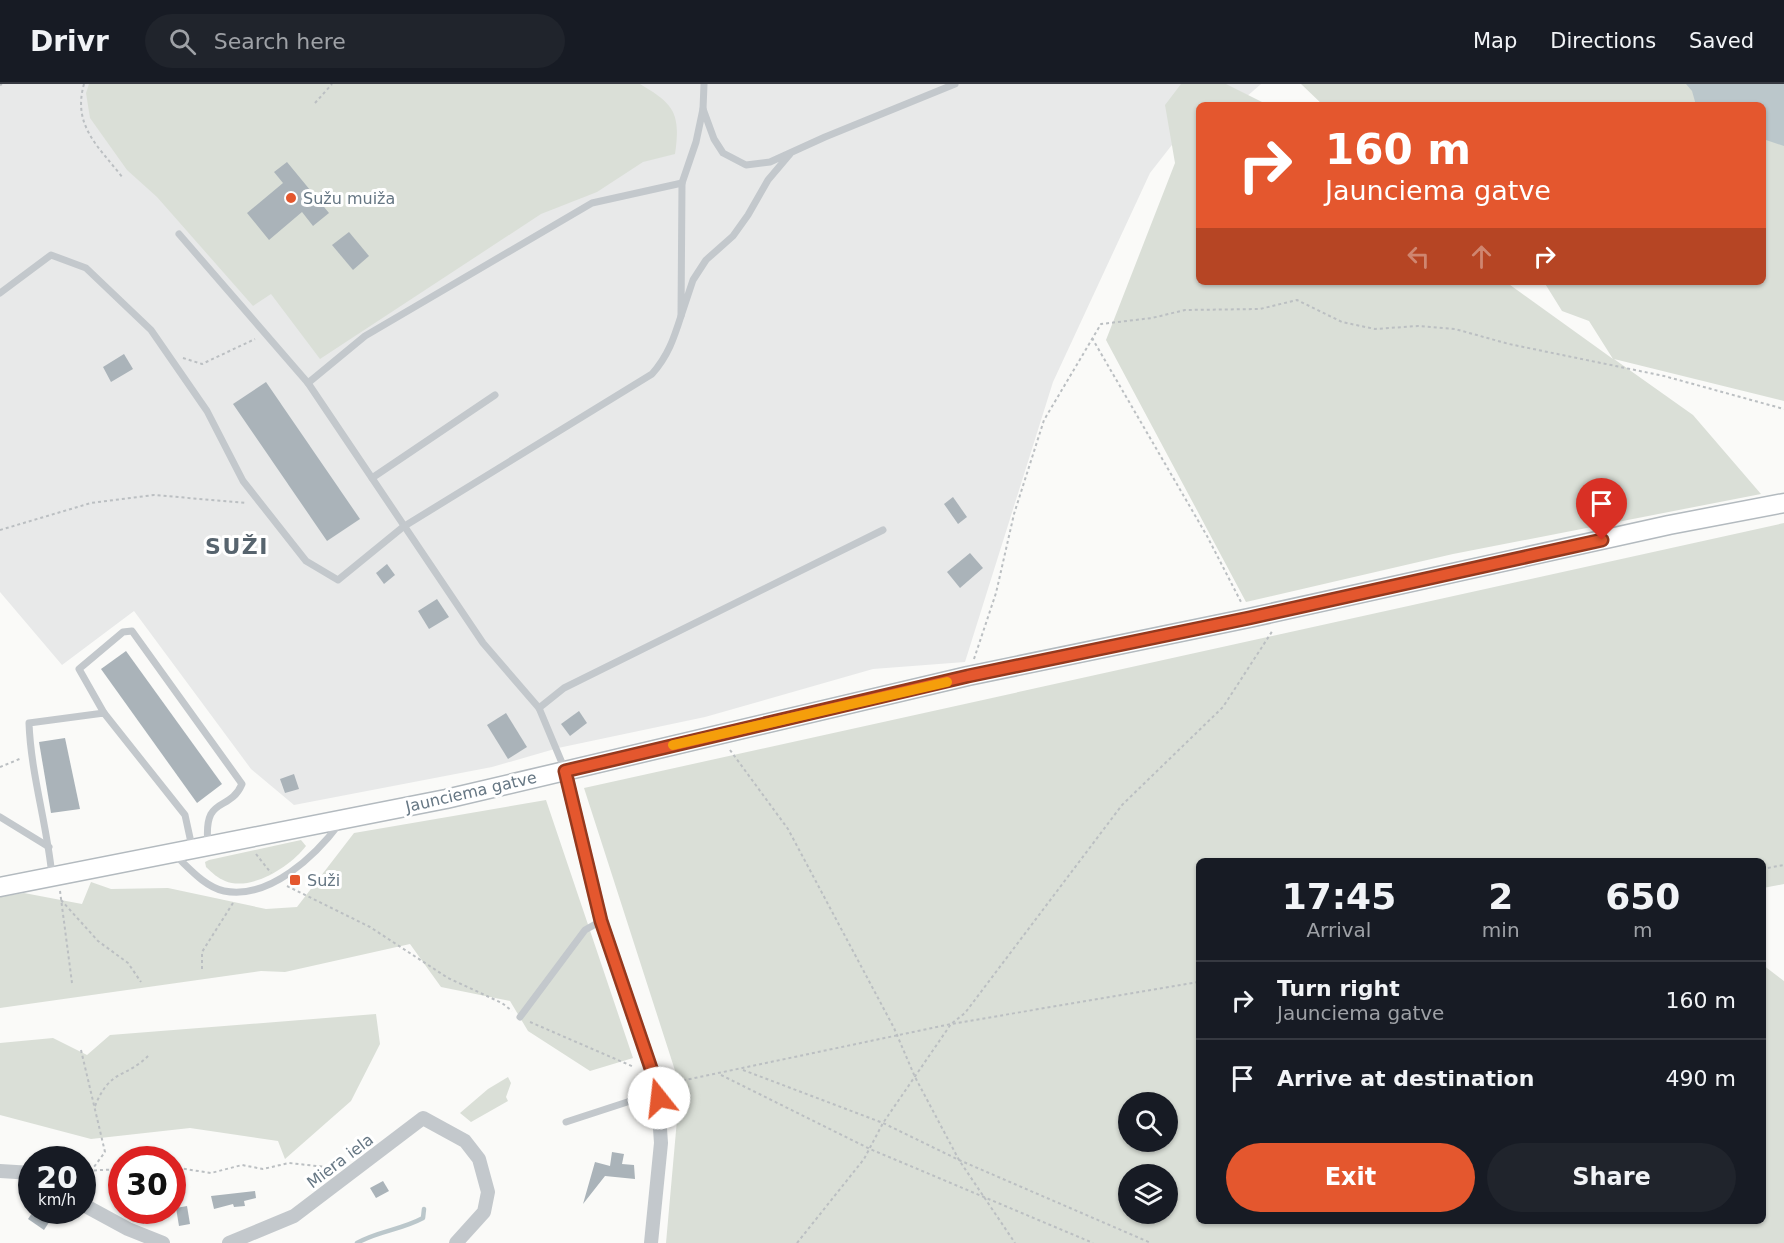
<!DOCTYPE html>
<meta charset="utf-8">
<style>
:root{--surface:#171b24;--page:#20242c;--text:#f1f3f6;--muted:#9ea1a6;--line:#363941;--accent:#e4572e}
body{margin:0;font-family:"DejaVu Sans",sans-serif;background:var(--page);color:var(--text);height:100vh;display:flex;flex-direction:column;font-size:22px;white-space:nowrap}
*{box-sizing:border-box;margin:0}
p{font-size:20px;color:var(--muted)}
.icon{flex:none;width:33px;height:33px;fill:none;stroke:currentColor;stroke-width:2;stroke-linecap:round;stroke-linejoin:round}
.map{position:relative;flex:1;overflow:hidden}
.drawer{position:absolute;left:1196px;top:774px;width:570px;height:366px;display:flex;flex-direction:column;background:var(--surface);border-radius:9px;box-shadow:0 2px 4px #0004}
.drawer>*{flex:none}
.hud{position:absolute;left:1196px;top:18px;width:570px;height:183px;border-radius:9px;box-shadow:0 2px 4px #0004;background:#e4572e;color:#fff;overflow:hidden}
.controls{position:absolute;left:1118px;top:1008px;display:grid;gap:12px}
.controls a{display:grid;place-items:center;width:60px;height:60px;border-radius:50%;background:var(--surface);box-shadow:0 2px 4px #0004;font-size:30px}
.speed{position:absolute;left:18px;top:1062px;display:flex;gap:12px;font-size:30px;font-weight:700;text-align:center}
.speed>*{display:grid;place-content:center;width:78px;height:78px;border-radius:50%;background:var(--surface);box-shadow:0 2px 4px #0004;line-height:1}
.speed small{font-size:15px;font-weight:400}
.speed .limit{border:9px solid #d22;background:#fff;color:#111}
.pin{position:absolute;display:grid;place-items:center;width:51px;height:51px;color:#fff;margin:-62px -26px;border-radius:50% 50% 50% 0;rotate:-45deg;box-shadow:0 0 6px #0007}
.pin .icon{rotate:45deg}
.me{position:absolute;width:66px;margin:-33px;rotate:344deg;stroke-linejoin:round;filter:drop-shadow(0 0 4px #0008)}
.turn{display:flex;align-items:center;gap:21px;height:126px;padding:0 30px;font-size:27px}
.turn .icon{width:78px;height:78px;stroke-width:2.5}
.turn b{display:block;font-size:42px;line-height:51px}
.lanes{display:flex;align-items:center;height:57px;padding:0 30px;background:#0003;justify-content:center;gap:30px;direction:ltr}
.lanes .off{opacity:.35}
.eta{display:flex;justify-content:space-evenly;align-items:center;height:102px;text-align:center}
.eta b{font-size:36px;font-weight:800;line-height:42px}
.button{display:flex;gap:12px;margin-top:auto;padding:12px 30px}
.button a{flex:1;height:69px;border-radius:36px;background:var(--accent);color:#fff;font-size:24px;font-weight:800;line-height:69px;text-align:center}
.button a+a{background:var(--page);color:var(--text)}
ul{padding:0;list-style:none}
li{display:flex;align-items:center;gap:18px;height:78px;padding:0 30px;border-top:2px solid var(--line)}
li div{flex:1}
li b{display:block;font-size:22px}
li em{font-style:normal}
header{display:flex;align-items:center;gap:36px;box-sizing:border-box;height:84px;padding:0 30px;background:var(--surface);border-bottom:2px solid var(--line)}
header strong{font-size:28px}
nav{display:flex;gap:33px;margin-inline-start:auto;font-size:21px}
.search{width:420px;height:54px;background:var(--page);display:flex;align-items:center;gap:15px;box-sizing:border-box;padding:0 21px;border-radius:33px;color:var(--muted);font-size:22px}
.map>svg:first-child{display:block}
</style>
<header>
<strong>Drivr</strong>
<div class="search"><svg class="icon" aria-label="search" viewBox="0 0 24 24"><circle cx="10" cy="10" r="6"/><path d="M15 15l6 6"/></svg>Search here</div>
<nav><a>Map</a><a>Directions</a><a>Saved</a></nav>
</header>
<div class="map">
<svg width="1784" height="1159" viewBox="0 0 1784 1159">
<rect width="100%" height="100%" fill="#fafaf8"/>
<polygon fill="#e8e9e9" points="0,0 1261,0 1237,21 1198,21 1175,57 1150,89 1053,298 965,578 873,585 705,633 558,664 492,683 294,721 251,685 134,527 62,581 0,508"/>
<g fill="#dadfd7" fill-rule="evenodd">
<path d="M89,0h551c34,20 41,29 35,70l-32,8 -46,30 -56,22 -221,145 -49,-65 -18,12 -96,-109 -30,-27 -37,-52 -4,-25z"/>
<polygon points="1181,0 1226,0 1268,21 1198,21 1198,198 1506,198 1613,275 1589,237 1562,227 1544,198 1762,198 1762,21 1323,21 1301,0 1784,0 1784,317 1614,275 1693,331 1761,410 1453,470 1246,518 1106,256 1175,79 1165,21"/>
<path d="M1784,439v361l-21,4 -1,-27h-564v360h564l1,-256 21,16v262h-1118l14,-157 -96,-298zM1167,1018v40h-39v-40zM1167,1090v40h-39v-40z"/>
<polygon points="546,716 633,974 590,987 528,947 510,917 441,903 410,860 285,888 261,887 0,924 0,813 24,809 82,820 91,798 111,805 168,804 266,825 297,823 354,749"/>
<path d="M301,756l5,6c-15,20 -55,46 -81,35 -7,-3 -13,-8 -19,-14l-1,-5 4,-2z"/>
<polygon points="376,930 380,960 351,1017 285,1075 278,1057 190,1044 91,1055 0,1031 0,959 53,954 87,971 110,951"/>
<polygon points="508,993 511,999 506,1013 508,1017 471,1038 460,1029 488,1005"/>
</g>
<polygon fill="#bbc7cb" points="1686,0 1784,0 1784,62 1763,55 1762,21 1696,21 1692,7"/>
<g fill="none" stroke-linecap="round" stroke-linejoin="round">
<path stroke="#bbc7cb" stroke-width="4.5" d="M357,1159c21,-12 44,-13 66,-25l1,-9"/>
</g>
<g fill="#aab3b9">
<polygon points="287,78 329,129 313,142 302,128 269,156 247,129 283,99 274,88"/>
<polygon points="349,148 369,172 353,186 332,161"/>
<polygon points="124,270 133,285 111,298 103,283"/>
<polygon points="266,298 360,435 327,457 233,320"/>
<polygon points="953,413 967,433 958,440 944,420"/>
<polygon points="970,469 983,484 960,504 947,488"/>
<polygon points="387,480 395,491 384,500 376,489"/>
<polygon points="437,515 449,533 429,545 418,527"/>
<polygon points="126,567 222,700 197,719 101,585"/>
<polygon points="579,627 587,639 570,652 561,640"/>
<polygon points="506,629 527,663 508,675 487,641"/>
<polygon points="65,654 80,725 51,729 39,658"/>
<polygon points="294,690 299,705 285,709 280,695"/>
<polygon points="612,1068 624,1070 622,1080 634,1081 635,1095 605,1092 583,1120 595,1078 610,1082"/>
<polygon points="383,1097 389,1107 376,1114 370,1104"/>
<polygon points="255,1107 256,1114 244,1117 245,1122 234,1123 233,1120 214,1125 211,1112"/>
<polygon points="187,1122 190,1140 179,1142 176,1124"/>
<polygon points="34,1126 57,1126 44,1146 28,1135"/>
<polygon points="134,1126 146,1128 144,1140 132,1137"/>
</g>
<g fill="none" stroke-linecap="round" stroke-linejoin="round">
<defs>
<polyline id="secondary" points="0,803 446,715 968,592 1249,534 1669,441 1784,419"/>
</defs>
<use href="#secondary" stroke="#b3babf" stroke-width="21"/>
<g stroke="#bbbfc2" stroke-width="2" stroke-dasharray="3 3" stroke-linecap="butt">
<path d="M84,0c-12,42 15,63 39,94"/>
<polyline points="0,1 2,0"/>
<polyline points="315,19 332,0"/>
<polyline points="1092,254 1207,452 1241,518"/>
<polyline points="183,274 202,280 255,255"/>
<polyline points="0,446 91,419 154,411 247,419"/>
<polyline points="974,575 996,509 1014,430 1044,336 1101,240 1152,234 1185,226 1260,225 1297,216 1342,238 1375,245 1418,242 1455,245 1509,260 1664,292 1784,325"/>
<polyline points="730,666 788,745 894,944 915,993 959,1076 1015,1159"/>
<polyline points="0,683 22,674"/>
<polyline points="256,770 271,789"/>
<polyline points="1762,785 1784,781"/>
<polyline points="287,802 370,843 448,894 502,919 512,927"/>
<polyline points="60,807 72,899"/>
<polyline points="61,816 98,857 128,879 141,898"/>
<polyline points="202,885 202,868 233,819"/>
<polyline points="530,938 634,983"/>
<polyline points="81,966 105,1068 91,1087"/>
<polyline points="743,986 883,1039 959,1076 1151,1159"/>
<polyline points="721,991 870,1065 1093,1159"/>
<polyline points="671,999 951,940 1198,898"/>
<path d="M95,1022c16,-39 30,-26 55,-52"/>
<polyline points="172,1083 211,1089 242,1081 263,1085 289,1079 335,1084"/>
<polyline points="82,1087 122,1085"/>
<polyline points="797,1159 864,1075 883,1039 951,940 965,929 1122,721 1223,623 1273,546"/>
</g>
<g stroke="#c3c8cc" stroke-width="7">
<polyline points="703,25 704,0"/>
<polyline points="790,70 768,96 748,131 733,152 706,176 693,196 681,232 682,99 696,58 703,25 714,55 723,69 746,81 770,78 825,53 955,0"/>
<polyline points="179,150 308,299 483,559 539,624 565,686"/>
<path d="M0,209l51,-38 35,13 65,62 56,81 36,70 63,80 32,19 65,-53 249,-153c16,-18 22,-36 29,-58"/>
<polyline points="308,299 365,252 592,119 682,99"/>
<polyline points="372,394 495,311"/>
<polyline points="539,624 564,604 883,446"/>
<path d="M104,629l-25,-44 44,-37 9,-1 110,153c-13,30 -39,9 -34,61"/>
<polyline points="0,733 49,763"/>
<path d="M176,772c13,12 29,31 48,35 46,9 92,-36 116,-68"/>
<path d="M52,792c-5,-52 -21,-101 -23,-153l75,-10 81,102 7,32"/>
<polyline points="520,933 585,846 601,837"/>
<polyline points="566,1038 658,1008"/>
</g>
<g stroke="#c3c8cc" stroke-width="14">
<polyline points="565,687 601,837 657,1002 661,1059 651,1159"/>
<polyline points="0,1087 32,1089"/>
<polyline points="82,1120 128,1145 163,1159"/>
<polyline points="229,1159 294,1132 423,1034 465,1057 479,1075 488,1108 484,1128 456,1159"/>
</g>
<use href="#secondary" stroke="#fff" stroke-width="18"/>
</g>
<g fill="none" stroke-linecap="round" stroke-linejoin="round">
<defs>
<polyline id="route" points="659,1014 657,1002 601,837 565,687 968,592 1249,534 1602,456"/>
</defs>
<use href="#route" stroke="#94391e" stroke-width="15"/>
<use href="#route" stroke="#e4572e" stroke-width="10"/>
<polyline stroke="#f59e0b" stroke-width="10" points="673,661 947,598"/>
</g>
<g fill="#e4572e" stroke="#fff" stroke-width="2">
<circle cx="291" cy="114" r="6"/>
<rect x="289" y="790" width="12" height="12" rx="3"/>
</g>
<g text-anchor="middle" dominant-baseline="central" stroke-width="6" stroke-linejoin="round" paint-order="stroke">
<g font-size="16" fill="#657683" stroke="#fff" text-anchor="start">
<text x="303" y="114">Sužu muiža</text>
<text x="307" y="796">Suži</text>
</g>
<g font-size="16" fill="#657683" stroke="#fff">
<text transform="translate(471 708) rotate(-13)">Jaunciema gatve</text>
<text transform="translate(340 1077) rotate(-37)">Miera iela</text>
</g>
<g font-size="22" font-weight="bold" letter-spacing="1.5" fill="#57646e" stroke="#fff">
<text x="237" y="462">SUŽI</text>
</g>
</g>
</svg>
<div class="controls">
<a><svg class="icon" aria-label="search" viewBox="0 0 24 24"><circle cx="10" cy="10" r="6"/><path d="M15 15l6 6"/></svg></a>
<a><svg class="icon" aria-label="layers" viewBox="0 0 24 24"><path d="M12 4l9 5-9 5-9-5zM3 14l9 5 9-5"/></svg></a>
</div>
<div class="speed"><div>20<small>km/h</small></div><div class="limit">30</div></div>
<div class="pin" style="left:1602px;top:456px;background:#d93025"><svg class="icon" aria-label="arrive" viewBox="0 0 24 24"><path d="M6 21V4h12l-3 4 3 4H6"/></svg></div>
<svg class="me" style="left:659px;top:1014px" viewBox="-20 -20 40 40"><circle r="19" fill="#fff"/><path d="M0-13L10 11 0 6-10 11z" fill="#e4572e"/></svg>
<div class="hud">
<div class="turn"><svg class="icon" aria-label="right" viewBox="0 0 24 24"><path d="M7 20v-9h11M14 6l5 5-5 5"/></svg><div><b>160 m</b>Jaunciema gatve</div></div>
<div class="lanes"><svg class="icon off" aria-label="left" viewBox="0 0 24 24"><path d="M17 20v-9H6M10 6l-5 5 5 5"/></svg><svg class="icon off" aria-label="ahead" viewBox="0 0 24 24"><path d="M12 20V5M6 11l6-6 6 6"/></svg><svg class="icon" aria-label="right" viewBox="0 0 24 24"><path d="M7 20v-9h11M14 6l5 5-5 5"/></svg></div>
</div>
<section class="drawer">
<div class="eta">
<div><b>17:45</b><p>Arrival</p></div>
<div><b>2</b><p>min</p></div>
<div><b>650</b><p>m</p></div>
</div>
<ul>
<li><svg class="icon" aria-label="right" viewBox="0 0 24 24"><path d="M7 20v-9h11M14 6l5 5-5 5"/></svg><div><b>Turn right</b><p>Jaunciema gatve</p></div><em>160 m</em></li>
<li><svg class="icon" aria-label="arrive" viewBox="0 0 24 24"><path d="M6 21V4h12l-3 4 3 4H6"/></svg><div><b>Arrive at destination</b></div><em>490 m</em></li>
</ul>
<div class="button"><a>Exit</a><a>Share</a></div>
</section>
</div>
